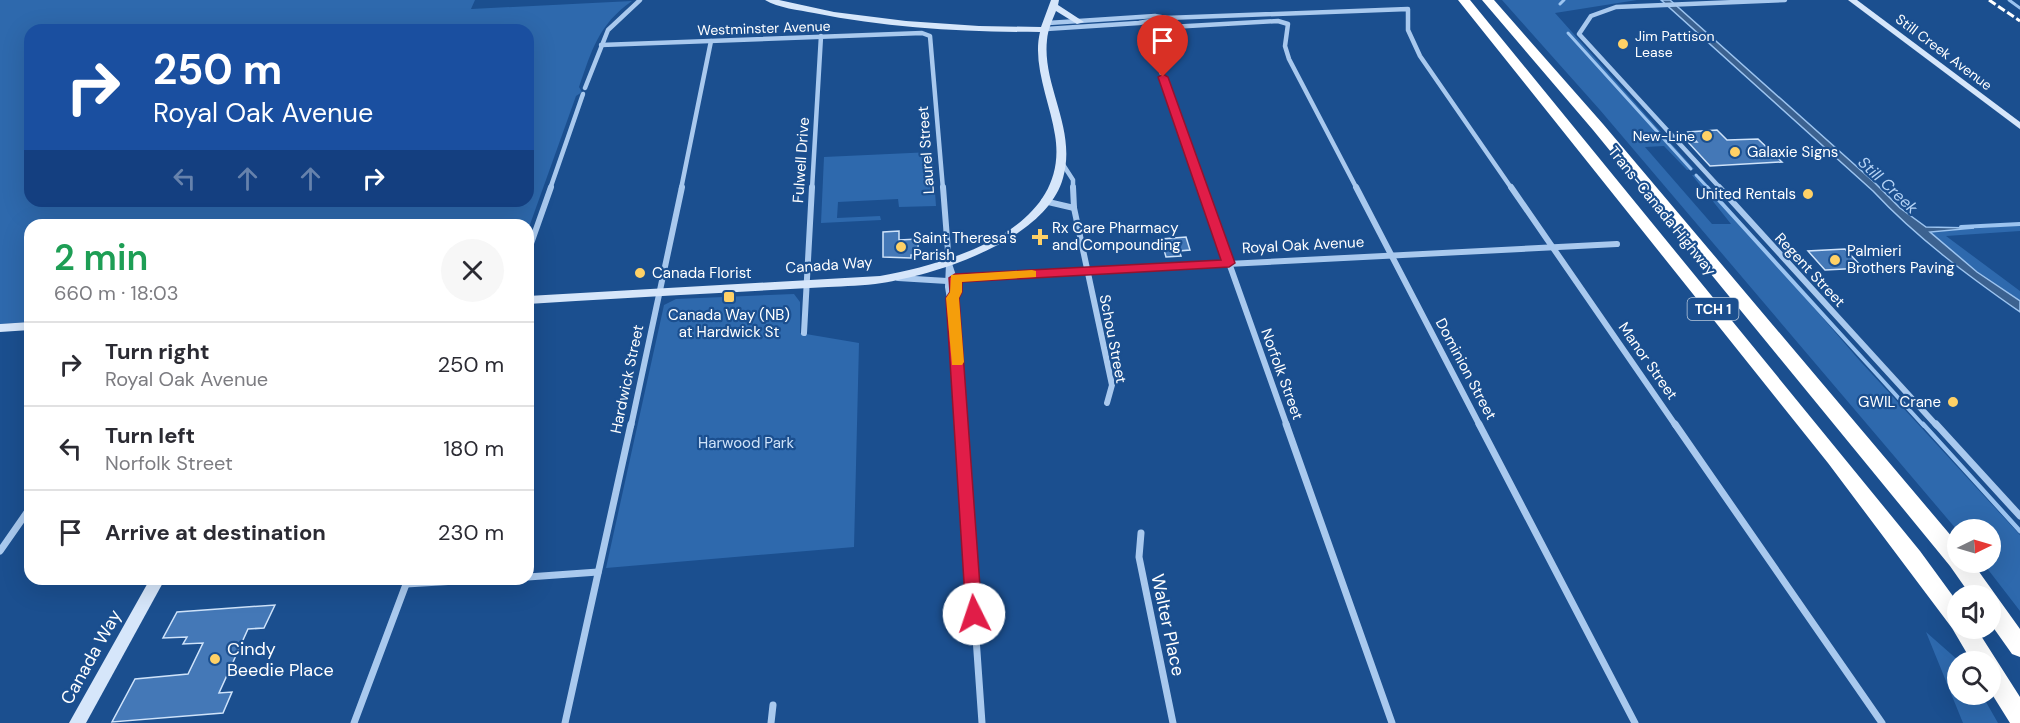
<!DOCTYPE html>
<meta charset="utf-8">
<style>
:root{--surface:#fff;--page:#f7f7f7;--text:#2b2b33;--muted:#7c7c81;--line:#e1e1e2}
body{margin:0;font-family:"DM Sans",sans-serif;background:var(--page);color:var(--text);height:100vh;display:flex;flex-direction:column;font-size:22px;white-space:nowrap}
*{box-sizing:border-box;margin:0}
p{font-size:20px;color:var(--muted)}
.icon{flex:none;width:33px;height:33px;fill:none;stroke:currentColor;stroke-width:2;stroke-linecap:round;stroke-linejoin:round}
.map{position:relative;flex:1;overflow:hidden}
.panel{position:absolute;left:24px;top:219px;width:510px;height:366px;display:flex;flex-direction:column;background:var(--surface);border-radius:18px;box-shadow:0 6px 24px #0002}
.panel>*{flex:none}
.top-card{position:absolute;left:24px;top:24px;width:510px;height:183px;border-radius:18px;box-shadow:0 6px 24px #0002;background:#1a4fa0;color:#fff;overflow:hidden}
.needle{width:39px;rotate:85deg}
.tools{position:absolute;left:1947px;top:519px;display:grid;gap:12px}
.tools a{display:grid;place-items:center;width:54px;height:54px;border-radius:50%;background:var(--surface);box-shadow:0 6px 24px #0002;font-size:30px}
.pin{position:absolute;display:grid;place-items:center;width:51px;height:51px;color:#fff;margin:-62px -26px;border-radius:50% 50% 50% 0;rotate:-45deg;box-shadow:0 0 6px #0007}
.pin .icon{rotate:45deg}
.me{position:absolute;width:66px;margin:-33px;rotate:356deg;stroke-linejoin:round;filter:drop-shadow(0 0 4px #0008)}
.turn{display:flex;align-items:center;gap:21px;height:126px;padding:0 30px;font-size:27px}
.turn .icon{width:78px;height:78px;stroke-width:2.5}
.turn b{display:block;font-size:42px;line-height:51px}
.lanes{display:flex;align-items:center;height:57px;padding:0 30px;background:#0003;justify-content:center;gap:30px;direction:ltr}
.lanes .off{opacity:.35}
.round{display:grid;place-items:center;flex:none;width:63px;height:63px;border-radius:32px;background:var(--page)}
.head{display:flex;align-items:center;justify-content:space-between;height:102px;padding:0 30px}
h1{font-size:36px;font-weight:600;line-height:45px;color:#1e9e55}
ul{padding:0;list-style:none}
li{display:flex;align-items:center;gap:18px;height:84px;padding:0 30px;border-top:2px solid var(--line)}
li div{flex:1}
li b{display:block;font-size:22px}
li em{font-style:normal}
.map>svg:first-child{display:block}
</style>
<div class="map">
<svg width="2020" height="723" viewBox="0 0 2020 723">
<rect width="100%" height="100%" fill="#1b4f8f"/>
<g fill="#2e69ad" fill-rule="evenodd">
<path d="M0,0h475l-4,9 161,-8c-34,24 -40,49 -53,86l3,5 -6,4 -48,134v-5h-498v97l-30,2zM30,30h498v171h-498z"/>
<polygon points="1502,0 1637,0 1555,13 1694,169 1687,170 1664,146 1645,147 1712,224 1731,224 1692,175 1700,176 1860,361 2020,535 2020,611 1983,563 1990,562 1990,530 1957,530 1600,110"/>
<polygon points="932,152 936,206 899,207 898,199 838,202 837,218 880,216 881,220 821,223 824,157"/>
<polygon points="2020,225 2020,231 1946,236 2020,291 2020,301 1977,272 1930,232"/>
<polygon points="794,294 800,302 800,333 859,343 854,547 606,568 664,305 676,299"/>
<polygon points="1926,632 1959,661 1958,694 1982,695 1998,723 1963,723"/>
</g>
<path fill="#3c6290" stroke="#9cc4f0" stroke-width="1.5" d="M1661,0h9l204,182 26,26 26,19 48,1 -44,4 47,40 43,29v11c-53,-37 -103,-74 -147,-121z"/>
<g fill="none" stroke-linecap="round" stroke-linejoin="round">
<g stroke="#9cc4f0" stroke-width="3">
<polyline points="2009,0 2020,8"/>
<polyline points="1560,4 1564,0"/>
<polyline points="1568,33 1691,169"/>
<polyline points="1696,175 1709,189"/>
</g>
<g stroke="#9cc4f0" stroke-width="4">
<polyline points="1707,187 1924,426"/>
<polyline points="1961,227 2020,224"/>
</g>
<polyline stroke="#9cc4f0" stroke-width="4.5" points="1923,424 2020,531"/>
</g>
<g fill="#4478b7" stroke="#cfe3fa" stroke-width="1.5">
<polygon points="1717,130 1727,140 1758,139 1782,162 1710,166 1688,142 1697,142 1688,132"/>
<polygon points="899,231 899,240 918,239 918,255 911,255 911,258 883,257 883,232"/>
<polygon points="1186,237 1190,250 1179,251 1181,256 1166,257 1161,239"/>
<polygon points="1845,249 1863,268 1825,270 1808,251"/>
<polygon points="275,605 264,628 248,629 219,693 232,692 223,713 112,722 135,679 188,674 203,643 183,644 187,637 163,638 177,612"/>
</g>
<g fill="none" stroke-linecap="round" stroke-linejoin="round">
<g stroke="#a9c9ee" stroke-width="4.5">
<polyline points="1048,23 1155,16 1166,18 1408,9 1408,30 1420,56 1512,189"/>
<polyline points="1046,29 1139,23 1166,18"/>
<polyline points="601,45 922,33 930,36 943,189"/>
<polyline points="585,88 608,30 640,0"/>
<polyline points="1062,163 1073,180 1073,189"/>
<polyline points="550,189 583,94"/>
<polyline points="681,189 711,41"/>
<polyline points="812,189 821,36"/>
<polyline points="1203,189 1148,35 1153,28 1278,21 1288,24 1285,46 1289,59 1357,189"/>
<polyline points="1721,189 1579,34 1591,16 1616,7 1785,0"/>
</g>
<g stroke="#a9c9ee" stroke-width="6">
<polyline points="943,187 949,264 948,287 953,317 961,426"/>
<polyline points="1073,187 1074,208 1112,385 1107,403"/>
<polyline points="1202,187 1287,426"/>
<polyline points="1356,187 1480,426"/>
<polyline points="1511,187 1676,426"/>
<polyline points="1719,187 1937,426"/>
<polyline points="1044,201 1074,208"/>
<polyline points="528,252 551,187"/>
<polyline points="949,264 956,285 952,298"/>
<polyline points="898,278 947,281"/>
<polyline points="955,278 1617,244"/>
<polyline points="804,333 812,187"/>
<polyline points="631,426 682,187"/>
</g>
<g stroke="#a9c9ee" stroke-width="7">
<polyline points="961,424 982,723"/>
<polyline points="1286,424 1392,723"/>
<polyline points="1479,424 1635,723"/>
<polyline points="1675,424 1882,723"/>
<polyline points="1936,424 2020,516"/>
<polyline points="1141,533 1139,557 1173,723"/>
<polyline points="0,551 30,508"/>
<polyline points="528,577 598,572"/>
<polyline points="406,584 490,579"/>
<polyline points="354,723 408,579"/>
<polyline points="565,723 631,424"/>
<polyline points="771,723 773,705"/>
</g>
<g fill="#d6e6fa" fill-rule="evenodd">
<path d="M765,0h14l55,12 72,9 73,5 62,1 10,-27h8l-1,5 26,17 -7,2 -21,-13c-4,10 -8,18 -9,29 -5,46 30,89 16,138 -17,62 -125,96 -181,105 -18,3 -37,3 -54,4 -37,2 -73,4 -109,6 -64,3 -127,7 -191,11v-8l352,-20c71,-13 191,-47 175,-141 -5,-33 -23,-70 -15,-103 -76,0 -152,-4 -226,-19 -15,-3 -36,-5 -49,-13z"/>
<polygon points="1848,0 1857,0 2020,122 2020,129"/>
<polygon points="30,322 30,330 0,332 0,324"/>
<polygon points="150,579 165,579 86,723 69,723"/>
</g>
<g fill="#fff" fill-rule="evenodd">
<polygon points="1458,0 1470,0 1920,551 1958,603 1958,628 1976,628 2020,697 2020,723 2010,723 1990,691 1990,662 1972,662 1952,628 1828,463"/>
<polygon points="1482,0 1494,0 1603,124 1958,544 1958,562 1972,562 2020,629 2020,657 2012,654 1990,623 1990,596 1971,596 1950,566 1593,130"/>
</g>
<polyline stroke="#fff" stroke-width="3" stroke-dasharray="8 3" stroke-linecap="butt" points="1989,0 2020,21"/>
</g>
<polygon fill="#e11d48" stroke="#92132f" stroke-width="1.5" points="1163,74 1168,77 1235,263 1229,267 962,282 962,292 959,298 982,614 980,619 974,621 968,619 966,614 946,298 950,292 949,278 955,274 1221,260 1158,77"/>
<polygon fill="#f59e0b" points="1032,270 1036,271 1036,277 962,282 962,292 959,298 964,362 962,365 952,365 946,298 950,292 951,275"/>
<g fill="#ffd166" stroke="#1b4f8f" stroke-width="2">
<circle cx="1623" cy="44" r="6"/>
<circle cx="1707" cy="136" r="6"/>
<circle cx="1735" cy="152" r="6"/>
<circle cx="1808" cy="194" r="6"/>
<path d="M1037 228h6v6h6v6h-6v6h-6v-6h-6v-6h6z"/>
<circle cx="901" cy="247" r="6"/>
<circle cx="1835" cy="260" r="6"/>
<circle cx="640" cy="273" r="6"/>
<rect x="723" y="291" width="12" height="12" rx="3"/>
<circle cx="1953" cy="402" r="6"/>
<circle cx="215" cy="659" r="6"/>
</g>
<g text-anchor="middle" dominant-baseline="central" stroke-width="4.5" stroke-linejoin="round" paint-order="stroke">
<g font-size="14" fill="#fff" stroke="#1b4f8f">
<text transform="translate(764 28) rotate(-2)">Westminster Avenue</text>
<text transform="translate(1944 52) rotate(37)">Still Creek Avenue</text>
</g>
<g font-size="14" fill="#fff" stroke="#1b4f8f" text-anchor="start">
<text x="1635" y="36">Jim Pattison<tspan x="1635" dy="16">Lease</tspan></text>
<text x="1695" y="136" text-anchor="end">New-Line</text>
</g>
<rect fill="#1b4f8f" stroke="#bbcadd" stroke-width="1.5" x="1687.5" y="298" width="51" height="22" rx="4.5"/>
<g font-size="14" font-weight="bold" fill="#fff">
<text x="1713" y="309">TCH 1</text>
</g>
<g font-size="15" fill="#fff" stroke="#1b4f8f">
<text transform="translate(926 150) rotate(-94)">Laurel Street</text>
<text transform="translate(801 160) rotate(-86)">Fulwell Drive</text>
<text transform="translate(1662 211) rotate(51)">Trans-Canada Highway</text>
<text transform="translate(1303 245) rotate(-3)">Royal Oak Avenue</text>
<text transform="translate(829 265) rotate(-4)">Canada Way</text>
<text transform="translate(1810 270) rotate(47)">Regent Street</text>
<text transform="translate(1113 339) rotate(79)">Schou Street</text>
<text transform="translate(1648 361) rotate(55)">Manor Street</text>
<text transform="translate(1466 369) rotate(62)">Dominion Street</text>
<text transform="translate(1282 374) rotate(70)">Norfolk Street</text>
<text transform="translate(627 379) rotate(-78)">Hardwick Street</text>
</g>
<g font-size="15" fill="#fff" stroke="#1b4f8f" text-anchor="start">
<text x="1747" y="152">Galaxie Signs</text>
<text x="1796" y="194" text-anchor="end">United Rentals</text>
<text x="1052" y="228">Rx Care Pharmacy<tspan x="1052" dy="17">and Compounding</tspan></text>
<text x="913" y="238">Saint Theresa's<tspan x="913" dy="17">Parish</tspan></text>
<text x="1847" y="251">Palmieri<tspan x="1847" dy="17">Brothers Paving</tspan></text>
<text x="652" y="273">Canada Florist</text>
<text x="729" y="315" text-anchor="middle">Canada Way (NB)<tspan x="729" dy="17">at Hardwick St</tspan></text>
<text x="1941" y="402" text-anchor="end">GWIL Crane</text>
</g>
<g font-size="15" fill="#cfe3fa" stroke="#1b4f8f">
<text x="746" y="443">Harwood Park</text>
</g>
<g font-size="16" font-style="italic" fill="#b5d3f5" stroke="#1b4f8f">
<text transform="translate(1888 185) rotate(43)">Still Creek</text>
</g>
<g font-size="18" fill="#fff" stroke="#1b4f8f">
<text transform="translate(1168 625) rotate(78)">Walter Place</text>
<text transform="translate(91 657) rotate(-61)">Canada Way</text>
</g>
<g font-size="18" fill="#fff" stroke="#1b4f8f" text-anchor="start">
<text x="227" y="649">Cindy<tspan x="227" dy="21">Beedie Place</tspan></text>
</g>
</g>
</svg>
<div class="tools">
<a><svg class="needle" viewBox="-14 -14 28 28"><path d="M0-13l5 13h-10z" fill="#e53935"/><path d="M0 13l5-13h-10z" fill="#7c7c81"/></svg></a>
<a><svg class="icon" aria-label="sound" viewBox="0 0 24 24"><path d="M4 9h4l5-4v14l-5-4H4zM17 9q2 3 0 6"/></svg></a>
<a><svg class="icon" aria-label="search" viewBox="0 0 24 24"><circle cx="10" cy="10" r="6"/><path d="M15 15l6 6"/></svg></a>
</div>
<div class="pin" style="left:1163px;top:77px;background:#d93025"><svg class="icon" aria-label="arrive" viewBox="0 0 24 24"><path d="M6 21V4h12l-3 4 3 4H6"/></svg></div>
<svg class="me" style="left:974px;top:614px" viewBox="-20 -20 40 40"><circle r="19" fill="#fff"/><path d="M0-13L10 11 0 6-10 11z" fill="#e11d48"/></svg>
<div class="top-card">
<div class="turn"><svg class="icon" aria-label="right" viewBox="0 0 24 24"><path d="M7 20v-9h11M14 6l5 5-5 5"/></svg><div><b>250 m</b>Royal Oak Avenue</div></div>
<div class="lanes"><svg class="icon off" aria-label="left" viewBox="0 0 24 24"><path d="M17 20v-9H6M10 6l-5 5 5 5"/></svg><svg class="icon off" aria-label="ahead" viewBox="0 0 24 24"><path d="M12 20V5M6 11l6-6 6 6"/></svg><svg class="icon off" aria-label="ahead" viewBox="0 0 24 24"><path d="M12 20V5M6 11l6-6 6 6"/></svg><svg class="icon" aria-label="right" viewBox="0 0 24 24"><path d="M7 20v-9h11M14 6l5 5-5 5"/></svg></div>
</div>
<section class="panel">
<div class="head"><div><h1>2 min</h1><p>660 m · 18:03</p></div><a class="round"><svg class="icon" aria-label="close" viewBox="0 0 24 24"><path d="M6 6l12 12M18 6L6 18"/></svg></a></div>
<ul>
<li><svg class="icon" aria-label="right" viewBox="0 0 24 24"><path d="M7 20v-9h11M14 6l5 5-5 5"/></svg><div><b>Turn right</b><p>Royal Oak Avenue</p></div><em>250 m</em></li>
<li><svg class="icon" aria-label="left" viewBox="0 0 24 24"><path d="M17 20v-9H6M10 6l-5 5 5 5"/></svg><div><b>Turn left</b><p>Norfolk Street</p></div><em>180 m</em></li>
<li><svg class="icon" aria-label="arrive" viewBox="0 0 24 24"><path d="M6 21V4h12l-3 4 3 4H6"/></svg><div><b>Arrive at destination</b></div><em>230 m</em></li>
</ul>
</section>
</div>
